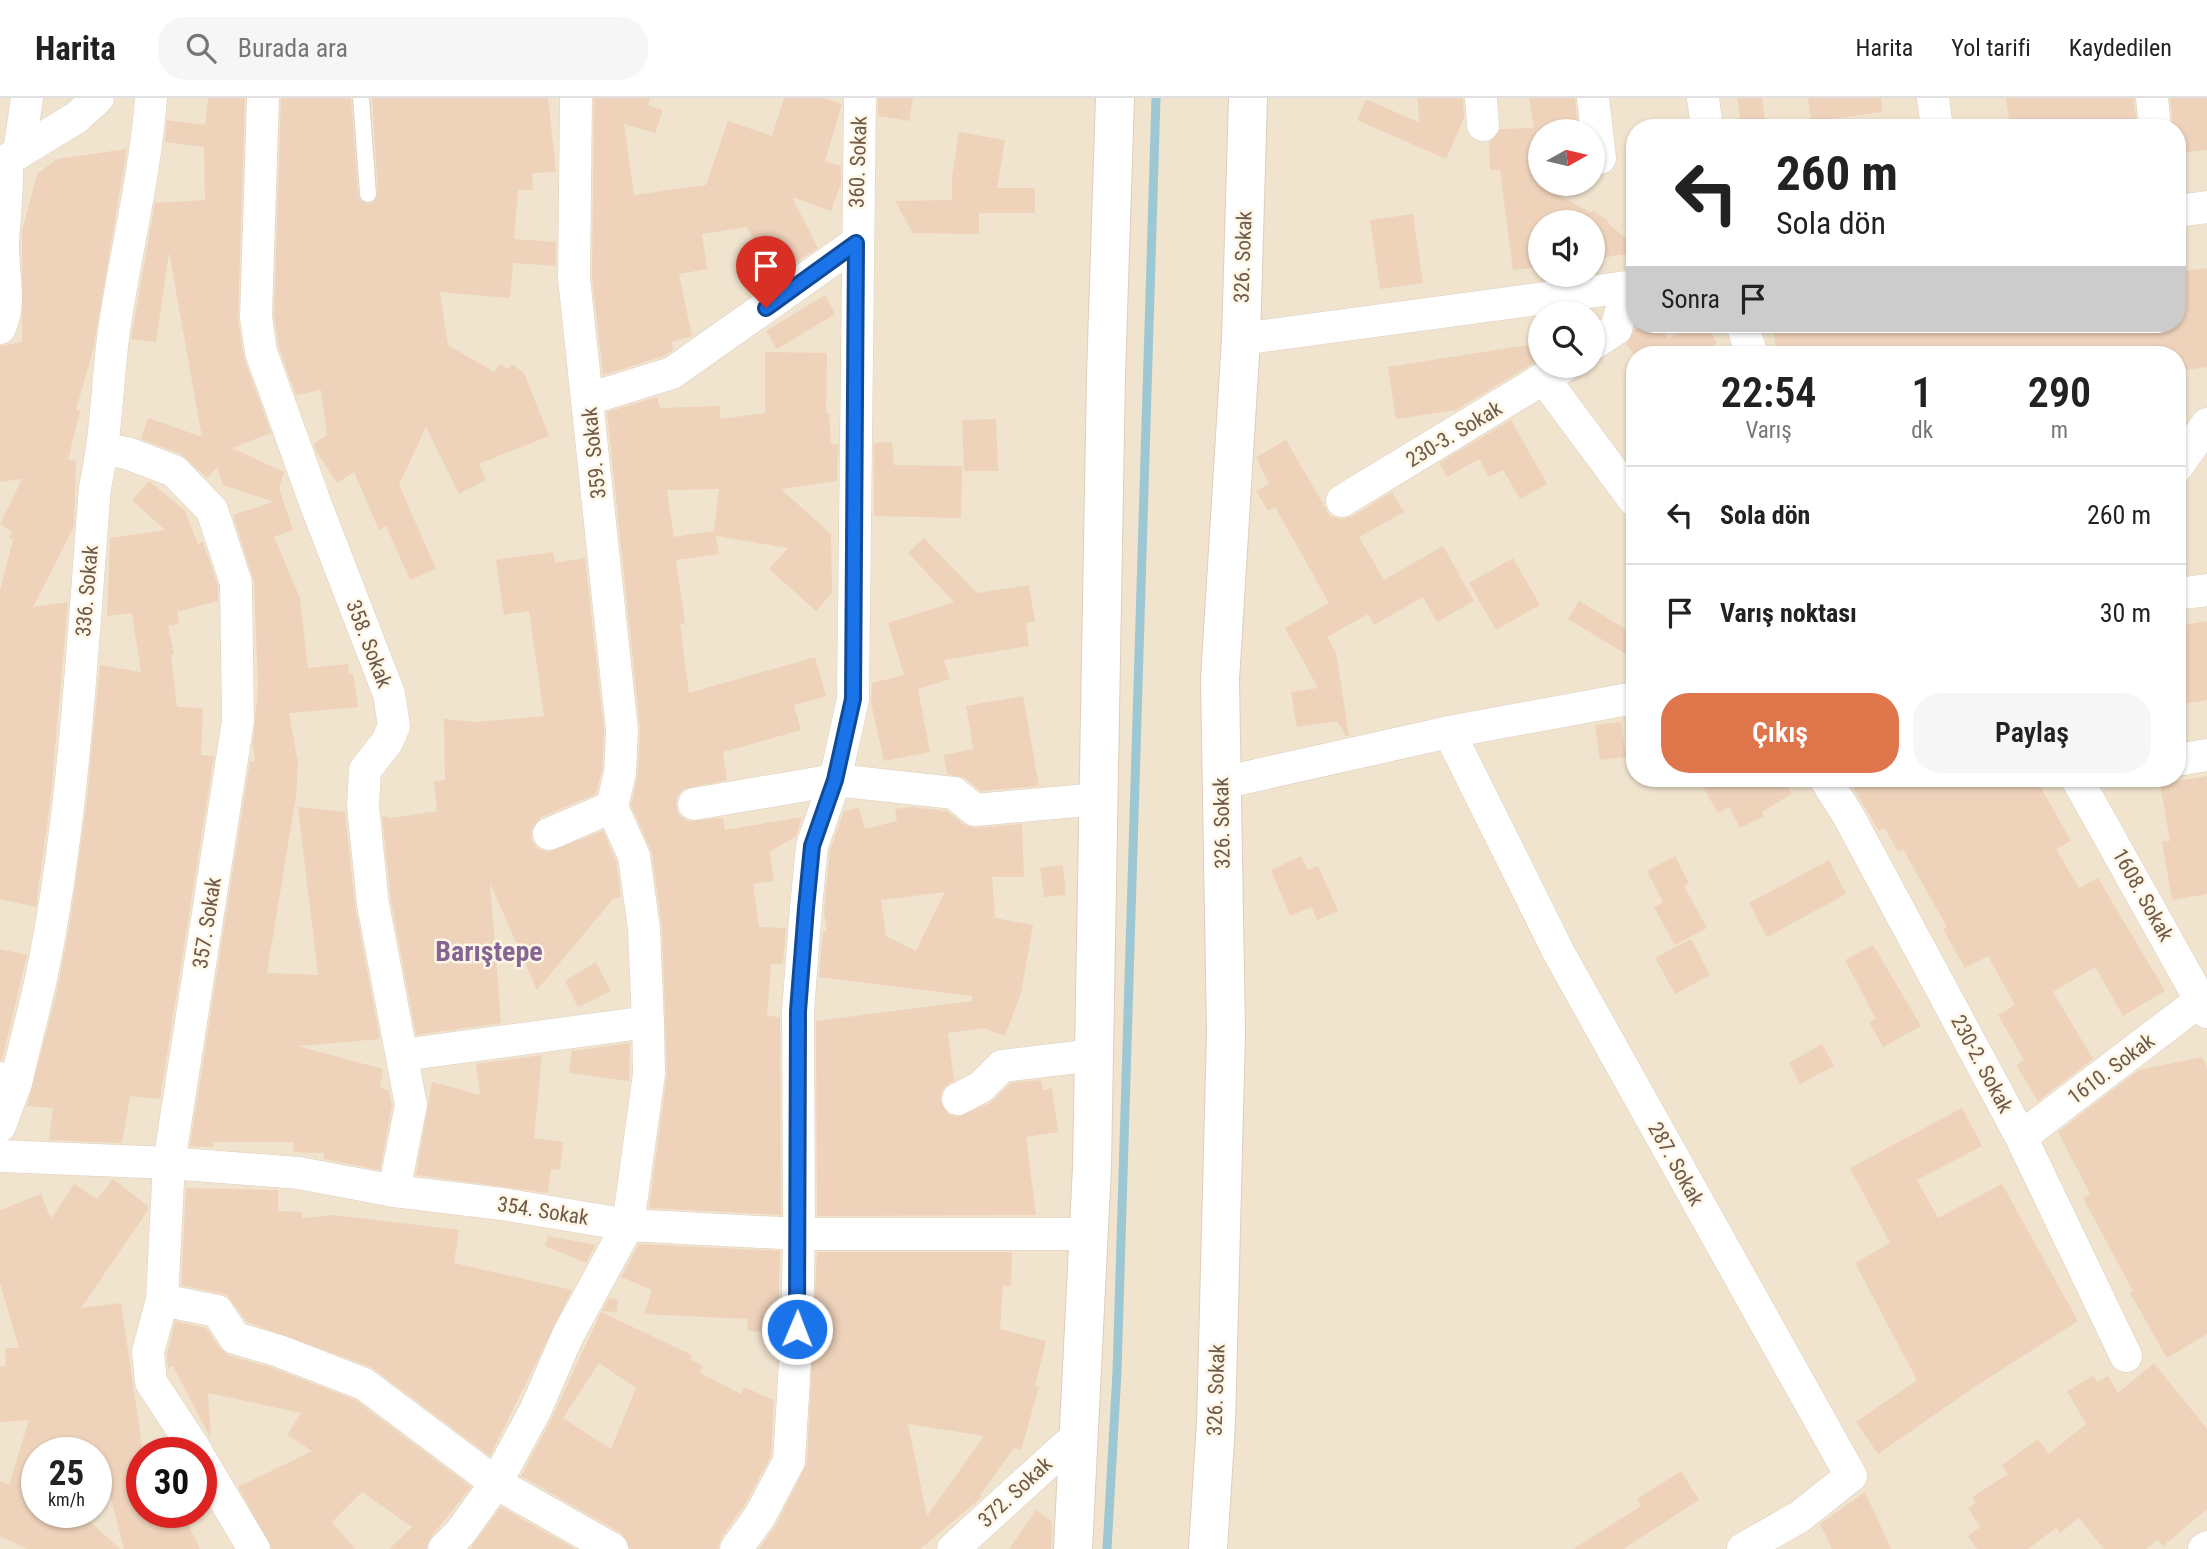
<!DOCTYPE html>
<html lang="tr">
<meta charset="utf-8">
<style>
:root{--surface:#fff;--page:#f6f6f6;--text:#222;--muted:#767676;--line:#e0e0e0;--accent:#de754b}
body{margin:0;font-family:"Roboto Condensed",sans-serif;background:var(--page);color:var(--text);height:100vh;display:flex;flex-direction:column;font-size:26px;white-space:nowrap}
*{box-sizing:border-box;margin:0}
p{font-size:23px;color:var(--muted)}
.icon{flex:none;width:38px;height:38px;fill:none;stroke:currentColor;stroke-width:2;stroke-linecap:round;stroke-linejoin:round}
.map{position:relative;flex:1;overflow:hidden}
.drawer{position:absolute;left:1626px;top:248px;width:560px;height:441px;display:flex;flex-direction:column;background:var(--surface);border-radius:28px;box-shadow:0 2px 5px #0004}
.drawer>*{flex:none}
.guide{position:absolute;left:1626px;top:21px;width:560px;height:214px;border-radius:28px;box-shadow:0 2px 5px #0004;background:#fff;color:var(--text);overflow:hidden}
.needle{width:46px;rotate:82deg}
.buttons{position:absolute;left:1528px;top:21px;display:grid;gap:14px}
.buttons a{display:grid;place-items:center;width:77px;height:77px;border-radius:50%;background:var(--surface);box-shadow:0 2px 5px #0004;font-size:35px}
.speed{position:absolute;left:21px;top:1339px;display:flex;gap:14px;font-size:35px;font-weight:700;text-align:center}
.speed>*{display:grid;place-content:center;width:91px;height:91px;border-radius:50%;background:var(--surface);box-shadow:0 2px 5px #0004;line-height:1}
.speed small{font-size:18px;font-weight:400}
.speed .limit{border:10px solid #d22;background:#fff;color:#111}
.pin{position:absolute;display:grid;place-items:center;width:60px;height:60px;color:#fff;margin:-72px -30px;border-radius:50% 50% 50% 0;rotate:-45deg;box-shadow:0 0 7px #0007}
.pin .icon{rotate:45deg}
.me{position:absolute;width:77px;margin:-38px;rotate:1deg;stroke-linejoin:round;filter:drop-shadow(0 0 5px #0008)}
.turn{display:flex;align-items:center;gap:24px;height:147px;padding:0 35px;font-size:32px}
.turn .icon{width:91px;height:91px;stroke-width:2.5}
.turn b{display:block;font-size:49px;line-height:60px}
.then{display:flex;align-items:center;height:66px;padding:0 35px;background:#0003;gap:14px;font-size:26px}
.eta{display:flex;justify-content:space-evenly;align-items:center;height:119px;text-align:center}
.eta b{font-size:42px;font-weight:600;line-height:49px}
.cta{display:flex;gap:14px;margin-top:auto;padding:14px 35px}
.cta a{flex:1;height:80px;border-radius:28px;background:var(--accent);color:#fff;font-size:28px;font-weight:600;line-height:80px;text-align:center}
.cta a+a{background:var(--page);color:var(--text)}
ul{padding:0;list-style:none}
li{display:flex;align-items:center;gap:21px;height:98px;padding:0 35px;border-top:2px solid var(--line)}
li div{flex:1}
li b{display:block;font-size:26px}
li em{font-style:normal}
header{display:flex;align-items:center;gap:42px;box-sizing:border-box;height:98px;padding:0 35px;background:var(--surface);border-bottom:2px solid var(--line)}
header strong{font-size:33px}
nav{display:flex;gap:38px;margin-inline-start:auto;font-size:24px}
.search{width:490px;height:63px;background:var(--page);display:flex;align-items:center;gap:18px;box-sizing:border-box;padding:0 24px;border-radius:28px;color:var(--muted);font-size:26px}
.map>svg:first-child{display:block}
</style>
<header>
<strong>Harita</strong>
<div class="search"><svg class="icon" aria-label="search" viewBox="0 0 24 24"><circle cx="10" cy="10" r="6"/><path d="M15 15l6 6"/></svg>Burada ara</div>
<nav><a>Harita</a><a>Yol tarifi</a><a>Kaydedilen</a></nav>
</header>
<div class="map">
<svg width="2207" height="1451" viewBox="0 0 2207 1451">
<rect width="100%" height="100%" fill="#faf2e0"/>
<path fill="#f1e4cf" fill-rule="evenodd" d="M0,0h2207v1451h-2207zM1634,30h543v196h-543zM1540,33h52v53h-52zM1540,124h52v53h-52zM1540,215h52v53h-52zM1634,257h543v424h-543zM37,1354h59v60h-59zM142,1354h59v60h-59z"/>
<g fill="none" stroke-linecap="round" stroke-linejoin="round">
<polyline stroke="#9dc8d3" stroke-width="9" points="1107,1451 1117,1274 1156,0"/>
</g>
<g fill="#eed2ba" fill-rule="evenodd">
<polygon points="208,0 245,0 238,222 244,260 271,335 232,350 284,374 279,390 293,432 274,439 300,500 308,570 348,566 349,576 353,576 358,609 289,615 298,665 296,698 267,875 318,877 298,709 345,714 355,808 380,941 297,948 383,971 380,990 389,992 392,1007 380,1072 324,1061 324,1055 293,1054 294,1044 213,1044 213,1049 190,1048 250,663 255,663 253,645 258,591 254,484 233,417 274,404 223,387 217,369 207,380 181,356 141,341 148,320 202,339 169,154 156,244 131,241 155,105 205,102 204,49 165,44 167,22 205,27"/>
<polygon points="281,0 351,0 358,97 360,102 368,106 374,104 378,95 372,0 548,0 556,74 532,75 533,92 518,92 514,141 556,144 556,168 513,165 510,200 440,194 448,247 494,274 500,266 508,271 512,266 524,275 549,338 479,366 486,382 459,396 426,329 399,387 436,471 410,482 386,428 379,432 354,374 337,385 316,353 314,346 327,337 321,292 296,297 279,250 274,218"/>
<polygon points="594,0 650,0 648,7 663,12 655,35 624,26 634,97 706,87 728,23 772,38 784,0 823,0 842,6 825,63 841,68 841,85 831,113 792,99 818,150 773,179 747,129 702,136 707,171 679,176 692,238 672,244 673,252 664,258 603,277 592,179"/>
<polygon points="878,0 913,0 909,23 878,18"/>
<polygon points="1417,0 1463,0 1464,20 1446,61 1357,22 1366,1 1420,25"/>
<polygon points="1529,0 1575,0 1578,33 1536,33 1537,86 1592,115 1592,112 1610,124 1607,124 1634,148 1634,155 1592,161 1592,124 1540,124 1540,169 1513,172 1500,72 1490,72 1489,44 1500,31 1534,30"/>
<polygon points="1737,0 1762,0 1766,30 1741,30"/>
<polygon points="1808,0 1881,0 1882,14 1811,24"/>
<polygon points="2006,0 2134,0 2137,30 2010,30"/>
<polygon points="2170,0 2207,0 2207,52 2177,55 2177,30 2173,30"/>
<polygon points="959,34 1005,42 997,90 1035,90 1035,115 979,115 979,136 913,135 895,103 952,102 952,79"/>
<polygon points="127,51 93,252 76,312 80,313 68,362 76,363 74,428 33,509 68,504 51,697 36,809 0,801 0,493 13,442 9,440 12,434 0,426 22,381 0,384 0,248 22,244 22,133 37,76 57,61"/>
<polygon points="1413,116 1423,185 1380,191 1370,122"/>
<polygon points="2207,170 2207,269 2177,273 2177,257 1777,257 1773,229 1800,226 2177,226 2177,174"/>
<polygon points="825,197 835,216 777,251 766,233"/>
<polygon points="1692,226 1705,226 1717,245 1697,257 1634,257 1626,246 1635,231 1659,228 1668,241"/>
<polygon points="1540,245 1540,261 1456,312 1396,321 1388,269"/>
<path d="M765,254l62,1 -1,60h3l2,31h7l-1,37 -56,8 50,45 1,59 -16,18 -47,-42 19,-21 -72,-12 3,18 -43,6 9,63 -5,1 9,69 126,-36 11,39 -32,9 7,25 -78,22 4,28 -44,9 -6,8 -1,9 3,9 9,6 35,-3 2,12 77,-13 -6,19 -26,16 4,29 -21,3 6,43 27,1 -3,36h-12l-4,52 13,1 1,198 -132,-7 18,-134 -5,-146 -10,-75 -21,-48 7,-31 2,-46 -33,-316 50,-15 3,11 60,-2v13l45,-6zM719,391l-5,42 -40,6 -7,-47z"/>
<polygon points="996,321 998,373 964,373 962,322"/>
<polygon points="1511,322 1547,386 1520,401 1503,372 1489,379 1479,361 1447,379 1439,365"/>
<polygon points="1286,342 1330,418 1342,421 1351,419 1392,394 1404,414 1359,439 1384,482 1443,448 1474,503 1437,524 1423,499 1374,527 1368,516 1327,539 1336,555 1349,638 1346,638 1337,623 1297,629 1291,594 1318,590 1285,530 1329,505 1275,409 1268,413 1256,393 1269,386 1256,359"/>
<polygon points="892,344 894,367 962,368 961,420 874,418 874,345"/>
<polygon points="149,383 185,413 198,446 203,444 218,488 218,503 177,514 179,526 168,528 174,556 171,557 177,609 203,610 201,657 214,658 160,1001 130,998 122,1045 49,1042 53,1010 27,1008 56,898 70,825 87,701 100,567 141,574 132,515 107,518 110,440 165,432 132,402"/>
<polygon points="924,440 977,495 1029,487 1035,523 1026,525 1029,548 944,562 950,581 918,591 930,654 884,663 871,605 872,585 904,577 888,525 954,504 908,455"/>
<polygon points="553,454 555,465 585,460 604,633 602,672 596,696 541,719 531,733 532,743 537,750 548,754 603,733 616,763 621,799 613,801 537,892 490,785 501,925 416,937 391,803 382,718 390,720 437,713 434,684 445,682 444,621 476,624 544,618 529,513 504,517 496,462"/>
<polygon points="1513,460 1540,507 1496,532 1469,485"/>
<polygon points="1579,503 1634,536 1634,561 1568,521"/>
<polygon points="2207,523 2207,602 2177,607 2177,528"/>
<polygon points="1023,598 1039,688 981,693 965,680 947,676 944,657 973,651 966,608"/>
<polygon points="1621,624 1626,659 1600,662 1595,627"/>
<polygon points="2207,678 2207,796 2172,802 2162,744 2170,743 2160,686"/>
<polygon points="1698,681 1782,681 1792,696 1762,714 1764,718 1740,730 1729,709 1718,715"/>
<polygon points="1848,681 2036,681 2071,743 2056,751 2079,790 2098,780 2165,893 2123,918 2095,869 2053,894 2093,961 2038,1003 2016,967 2024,962 1998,917 2015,907 1988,858 1965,870 1943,831 1947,829 1903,751 1898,754 1885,730 1879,733"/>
<path d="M911,709l36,4 16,13 13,4 46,-4 2,53h-32l3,41 38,7 -12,68 -16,43 -22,-8 -35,5 6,47 -11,9 -3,10 8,15 10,3 32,-14 21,-20 30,-3 2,10 9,-2 6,44 -32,5 10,78 -219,1 -1,-195 156,-20v-5l-153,-19 4,-46h4l-3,-19 6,-62 14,-39 15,-3 6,21 32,-8 -2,-12zM945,794l-29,59 -30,-15 -5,-36z"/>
<polygon points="1301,758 1308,772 1318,768 1338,813 1317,822 1312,809 1290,818 1271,772"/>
<polygon points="1675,758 1689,785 1684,788 1707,830 1675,847 1654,809 1663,804 1647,773"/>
<polygon points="1829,762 1846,796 1767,839 1749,805"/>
<polygon points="1063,767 1066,797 1044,799 1040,770"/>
<polygon points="1691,841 1710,877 1675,896 1655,860"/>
<polygon points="1873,847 1921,928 1883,949 1869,924 1876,921 1845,862"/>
<polygon points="0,851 27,857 2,962 0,962"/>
<polygon points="596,864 611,893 578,909 565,883"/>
<polygon points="630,945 629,983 569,975 572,953"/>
<polygon points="1822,946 1834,968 1800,986 1789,965"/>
<polygon points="542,957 534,1040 563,1044 560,1072 551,1071 548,1095 416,1077 432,984 480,997 476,966"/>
<polygon points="2202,959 2207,970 2207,1236 2167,1260 2130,1195 2133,1193 2083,1100 2090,1096 2058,1034 2139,972"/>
<polygon points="1962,1010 1982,1048 1917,1082 1938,1120 2002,1086 2078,1223 1976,1288 1878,1356 1856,1324 1917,1282 1855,1165 1890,1145 1850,1070"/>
<polygon points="113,1081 148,1108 148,1112 81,1210 121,1205 142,1347 142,1414 182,1414 200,1451 124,1451 99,1354 37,1354 37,1414 79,1414 120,1451 27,1451 0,1438 0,1383 9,1387 29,1322 0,1324 0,1268 6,1268 5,1250 19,1250 0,1185 0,1112 41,1096 51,1121 74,1086 97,1101"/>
<polygon points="186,1090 278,1092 278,1113 302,1114 302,1120 334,1117 459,1132 454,1165 572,1192 490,1358 371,1269 247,1224 227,1197 181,1187"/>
<polygon points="548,1138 596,1147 586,1165 545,1148"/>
<polygon points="639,1146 780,1153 778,1235 747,1233 748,1221 644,1216 652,1192 621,1179"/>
<path d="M817,1154h195l-1,34 -8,-1 -3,44 46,12 -11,45 4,1 -18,63 -7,-2 -34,47 2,2 -62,52h-161l17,-24 31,-62zM908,1326l76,12 -57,80z"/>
<polygon points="609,1200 618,1202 617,1214 602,1213"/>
<path d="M601,1214l91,43 -2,4 13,7 -3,7 41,21 3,-7 30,13 -3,56 -27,50 -23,32 -3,11h-88l-9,-16 -100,-57 30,-56zM599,1265l37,25 -25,61 -48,-31z"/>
<polygon points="175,1223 206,1230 220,1250 230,1258 273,1270 355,1302 471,1389 431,1439 426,1451 389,1451 412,1429 362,1394 332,1424 355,1451 272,1451 238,1389 312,1353 287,1337 301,1315 208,1295 211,1341 173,1268 168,1270 167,1256"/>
<polygon points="2154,1265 2207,1331 2207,1411 2163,1448 2157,1442 2146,1451 2104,1451 2079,1420 2060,1435 2056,1430 2028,1451 1977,1451 1968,1438 1980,1429 1968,1410 1976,1404 1972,1399 2008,1376 2002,1367 2038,1341 2049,1356 2086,1326 2067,1293 2093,1278 2097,1284 2108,1278 2118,1295"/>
<polygon points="1681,1373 1699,1402 1623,1451 1573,1451 1641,1408 1637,1401"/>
<polygon points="1865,1394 1891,1451 1832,1451 1820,1426"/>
<polygon points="501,1409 575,1451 470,1451"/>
<polygon points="1036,1412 1052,1423 1051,1451 1009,1451"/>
</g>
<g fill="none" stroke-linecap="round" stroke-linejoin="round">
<defs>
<polyline id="service" points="361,0 368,96"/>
<g id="minor">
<polyline points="263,0 256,219 261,254 316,407 389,596 394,628 387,644 365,672 363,708 373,806 411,1007 394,1093"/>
<polyline points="576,0 574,180 622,632 620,675 612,709"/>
<polyline points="1481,0 1483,27"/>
<polyline points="1593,0 1600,60"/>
<polyline points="1703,0 1707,30"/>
<polyline points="1933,0 1937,30"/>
<polyline points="2152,0 2155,30"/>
<polyline points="19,55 27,0"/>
<polyline points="0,66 76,20 98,0"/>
<polyline points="2177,113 2207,109"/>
<polyline points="1742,226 1752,257"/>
<path d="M0,230c12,-28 2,-56 3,-86 2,-28 5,-54 4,-82"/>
<polyline points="1241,241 1634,188"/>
<polyline points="1592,247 1616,231 1628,189"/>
<polyline points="1545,282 1634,402"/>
<polyline points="588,301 672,275 856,145"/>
<polyline points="103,351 127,355 174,373 212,412 236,485 238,623 169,1065 162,1202 148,1254 151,1284 197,1354"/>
<polyline points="2177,369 2207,326"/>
<polyline points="1342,403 1564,268"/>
<polyline points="2177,496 2207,492"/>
<polyline points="1449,634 1559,855 1851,1378 1799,1419 1743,1451"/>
<polyline points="2177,662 2207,657"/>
<polyline points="1825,681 1848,717 2021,1039 2126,1258"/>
<polyline points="2077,681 2207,914"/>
<polyline points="1222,685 1449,634 1634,600"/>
<polyline points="694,706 835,682 954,695 975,712 1099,701"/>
<polyline points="549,736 612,709"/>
<polyline points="402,957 648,924"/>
<polyline points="0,980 16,985 0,1028"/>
<path d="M16,985c8,-35 17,-69 25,-104 33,-157 41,-331 54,-492 11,-49 12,-99 18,-149 11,-81 32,-159 38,-240"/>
<polyline points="958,1001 981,989 1002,968 1094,957"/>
<polyline points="2021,1039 2201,902"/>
<polyline points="0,1058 169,1065 299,1075 394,1093 502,1106 628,1127 799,1136 1088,1136"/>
<polyline points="162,1202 217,1213 235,1240 279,1253 364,1286 496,1385 612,1451"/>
<polyline points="201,1362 254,1451"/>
<polyline points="444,1451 460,1435 496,1385 535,1313 568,1237 628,1127 649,976 648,924 644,831 634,758 612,709"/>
<polyline points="736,1451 760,1418 789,1363 797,1231 799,1136 798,913 806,810 812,748 835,682 853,601 860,0"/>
<polyline points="953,1451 1077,1338"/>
<polyline points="2204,1451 2207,1449"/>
</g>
<g id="tertiary">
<polyline points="1073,1451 1092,1069 1106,277 1115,0"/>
<polyline points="1208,1451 1216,1326 1226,934 1220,582 1241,241 1248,0"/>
</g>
</defs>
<use href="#service" stroke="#decebd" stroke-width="18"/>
<use href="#minor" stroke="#decebd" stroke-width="33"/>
<use href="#tertiary" stroke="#decebd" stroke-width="40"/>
<use href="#service" stroke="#fff" stroke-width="16"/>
<use href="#minor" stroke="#fff" stroke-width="32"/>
<use href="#tertiary" stroke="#fff" stroke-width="38"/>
</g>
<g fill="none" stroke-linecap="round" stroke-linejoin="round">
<defs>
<polyline id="route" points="766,210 856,145 853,601 835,682 812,748 806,810 798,913 797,1231"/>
</defs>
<use href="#route" stroke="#114b97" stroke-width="18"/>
<use href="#route" stroke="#1a73e8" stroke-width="12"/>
</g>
<g text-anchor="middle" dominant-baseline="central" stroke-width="5" stroke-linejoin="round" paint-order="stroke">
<g font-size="21" fill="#6f5949" stroke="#fef6e6">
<text transform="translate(858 64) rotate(-88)">360. Sokak</text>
<text transform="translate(1243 159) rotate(-88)">326. Sokak</text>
<text transform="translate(1454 336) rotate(-31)">230-3. Sokak</text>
<text transform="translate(594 355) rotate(-96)">359. Sokak</text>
<text transform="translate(87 493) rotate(-85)">336. Sokak</text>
<text transform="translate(369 546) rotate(69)">358. Sokak</text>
<text transform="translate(1222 725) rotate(-91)">326. Sokak</text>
<text transform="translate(2143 797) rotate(61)">1608. Sokak</text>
<text transform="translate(207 825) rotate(-81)">357. Sokak</text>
<text transform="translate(1982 966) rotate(62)">230-2. Sokak</text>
<text transform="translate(2111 971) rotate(-37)">1610. Sokak</text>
<text transform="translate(1676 1066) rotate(61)">287. Sokak</text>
<text transform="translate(543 1113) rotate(9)">354. Sokak</text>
<text transform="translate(1216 1292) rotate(-88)">326. Sokak</text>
<text transform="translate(1015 1394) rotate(-43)">372. Sokak</text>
</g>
<g font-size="28" font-weight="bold" fill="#866593" stroke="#fef6e6">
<text x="489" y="853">Barıştepe</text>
</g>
</g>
</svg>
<div class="buttons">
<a><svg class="needle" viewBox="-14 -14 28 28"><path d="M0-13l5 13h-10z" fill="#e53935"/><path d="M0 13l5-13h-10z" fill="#767676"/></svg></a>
<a><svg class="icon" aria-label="sound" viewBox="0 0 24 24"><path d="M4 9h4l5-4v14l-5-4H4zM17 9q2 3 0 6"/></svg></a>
<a><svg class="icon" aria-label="search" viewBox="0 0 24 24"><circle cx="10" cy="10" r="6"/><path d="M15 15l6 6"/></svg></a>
</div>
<div class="speed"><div>25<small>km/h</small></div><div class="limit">30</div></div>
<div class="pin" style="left:766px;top:210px;background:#d93025"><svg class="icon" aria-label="arrive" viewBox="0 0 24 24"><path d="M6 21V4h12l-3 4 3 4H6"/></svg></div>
<svg class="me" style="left:797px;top:1231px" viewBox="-20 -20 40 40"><circle r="17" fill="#1a73e8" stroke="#fff" stroke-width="3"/><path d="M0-11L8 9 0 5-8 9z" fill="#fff"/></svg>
<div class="guide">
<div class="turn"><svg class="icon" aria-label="left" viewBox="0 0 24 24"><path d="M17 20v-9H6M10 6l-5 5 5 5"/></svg><div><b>260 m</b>Sola dön</div></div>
<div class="then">Sonra<svg class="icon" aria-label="arrive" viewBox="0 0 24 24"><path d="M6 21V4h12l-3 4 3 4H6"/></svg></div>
</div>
<section class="drawer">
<div class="eta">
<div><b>22:54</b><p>Varış</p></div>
<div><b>1</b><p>dk</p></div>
<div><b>290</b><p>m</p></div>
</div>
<ul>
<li><svg class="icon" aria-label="left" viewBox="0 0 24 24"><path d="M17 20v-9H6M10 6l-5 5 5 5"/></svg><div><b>Sola dön</b></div><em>260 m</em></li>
<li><svg class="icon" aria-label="arrive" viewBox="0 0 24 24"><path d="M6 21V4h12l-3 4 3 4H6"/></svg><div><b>Varış noktası</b></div><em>30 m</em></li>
</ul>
<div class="cta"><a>Çıkış</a><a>Paylaş</a></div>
</section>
</div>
